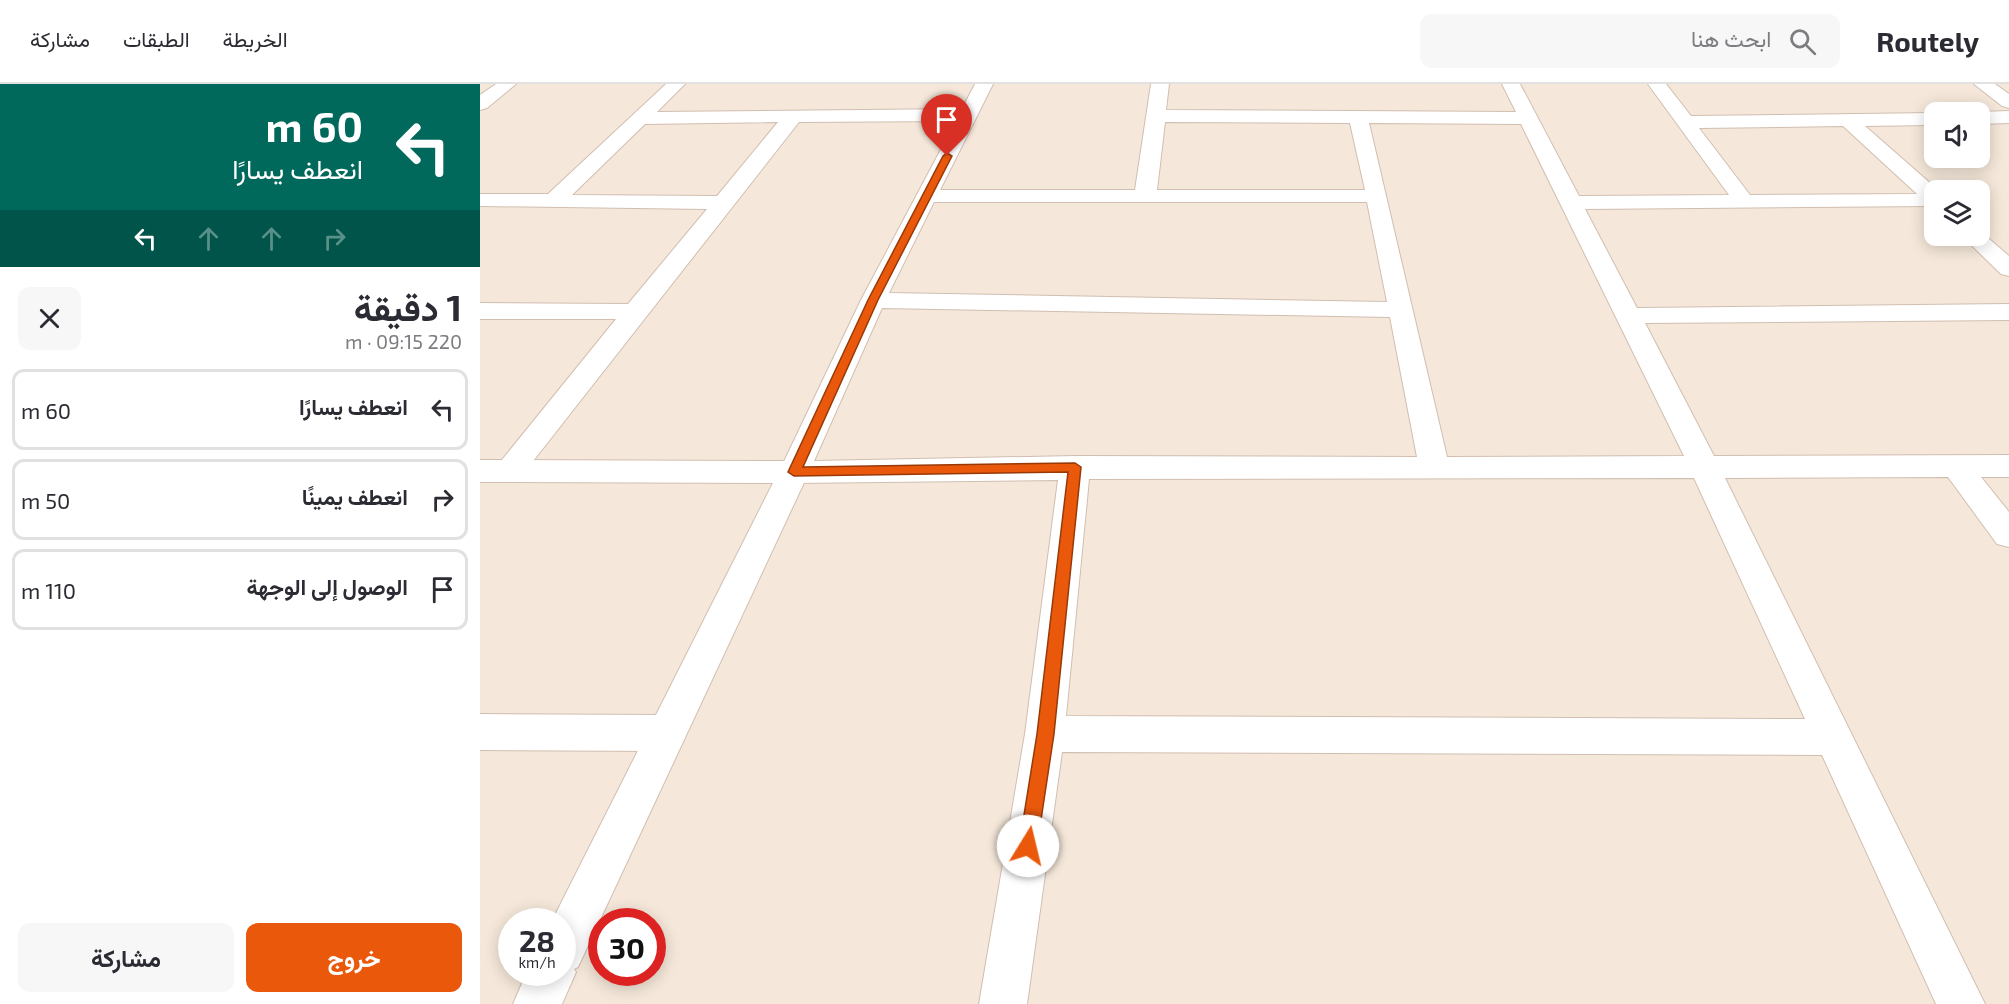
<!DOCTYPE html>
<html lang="ar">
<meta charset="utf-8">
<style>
:root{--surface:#fff;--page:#f7f7f7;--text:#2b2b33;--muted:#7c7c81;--line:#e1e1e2;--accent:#ea580c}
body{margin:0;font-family:"Exo 2",Vazirmatn,sans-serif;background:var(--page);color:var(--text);direction:rtl;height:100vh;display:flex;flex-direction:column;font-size:22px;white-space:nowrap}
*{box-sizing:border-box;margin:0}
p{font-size:20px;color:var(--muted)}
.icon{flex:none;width:33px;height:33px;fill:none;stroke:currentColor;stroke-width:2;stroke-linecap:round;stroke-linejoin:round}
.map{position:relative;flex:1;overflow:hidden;direction:ltr}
.side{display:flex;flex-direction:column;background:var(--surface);width:480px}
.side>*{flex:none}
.banner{background:#00695c;color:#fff;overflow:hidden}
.controls{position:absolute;left:1444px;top:18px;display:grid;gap:12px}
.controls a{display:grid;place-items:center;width:66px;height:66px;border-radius:12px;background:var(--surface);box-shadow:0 3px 15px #0003;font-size:30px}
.speed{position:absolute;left:18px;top:824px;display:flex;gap:12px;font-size:30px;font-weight:700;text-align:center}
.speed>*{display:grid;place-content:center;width:78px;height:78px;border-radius:50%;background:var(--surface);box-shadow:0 3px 15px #0003;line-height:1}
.speed small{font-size:15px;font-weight:400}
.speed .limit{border:9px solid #d22;background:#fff;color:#111}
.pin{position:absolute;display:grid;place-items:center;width:51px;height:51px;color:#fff;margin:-62px -26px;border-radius:50% 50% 50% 0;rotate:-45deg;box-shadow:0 0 6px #0007}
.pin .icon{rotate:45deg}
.me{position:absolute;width:66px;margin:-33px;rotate:9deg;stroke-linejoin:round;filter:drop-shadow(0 0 4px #0008)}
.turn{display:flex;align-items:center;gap:21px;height:126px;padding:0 18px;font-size:27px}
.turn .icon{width:78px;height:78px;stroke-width:2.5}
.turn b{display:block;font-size:42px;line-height:51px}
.lanes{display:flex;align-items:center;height:57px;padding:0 18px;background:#0003;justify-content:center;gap:30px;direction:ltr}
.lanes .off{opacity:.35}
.round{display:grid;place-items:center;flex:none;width:63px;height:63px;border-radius:12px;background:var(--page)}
.head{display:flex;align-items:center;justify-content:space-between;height:102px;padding:0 18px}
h1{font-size:36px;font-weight:700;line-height:45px}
.button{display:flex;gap:12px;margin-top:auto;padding:12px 18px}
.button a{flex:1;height:69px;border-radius:12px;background:var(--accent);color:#fff;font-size:24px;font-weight:700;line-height:69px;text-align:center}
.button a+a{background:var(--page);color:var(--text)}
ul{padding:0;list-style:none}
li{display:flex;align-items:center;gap:18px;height:81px;margin:0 12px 9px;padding:0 6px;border:3px solid var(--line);border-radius:12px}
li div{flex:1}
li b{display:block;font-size:22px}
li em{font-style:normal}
header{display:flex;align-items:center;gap:36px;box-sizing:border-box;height:84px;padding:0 30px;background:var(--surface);border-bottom:2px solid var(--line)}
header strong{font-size:28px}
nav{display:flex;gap:33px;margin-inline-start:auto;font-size:21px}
.search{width:420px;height:54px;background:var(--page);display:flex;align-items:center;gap:15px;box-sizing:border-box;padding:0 21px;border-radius:12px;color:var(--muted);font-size:22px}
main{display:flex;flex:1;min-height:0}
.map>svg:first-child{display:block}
</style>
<header>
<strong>Routely</strong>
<div class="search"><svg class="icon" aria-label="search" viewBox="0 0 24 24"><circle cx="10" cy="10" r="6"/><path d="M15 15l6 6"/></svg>ابحث هنا</div>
<nav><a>الخريطة</a><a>الطبقات</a><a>مشاركة</a></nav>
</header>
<main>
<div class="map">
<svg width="1529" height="920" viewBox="0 0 1529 920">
<rect width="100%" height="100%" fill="#fdf6ec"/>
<path fill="#f5e8da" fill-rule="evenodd" d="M0,0h1529v920h-1529zM1455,28h45v46h-45zM1455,106h45v46h-45zM32,837h50v51h-50zM122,837h50v51h-50z"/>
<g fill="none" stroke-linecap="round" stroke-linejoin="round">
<defs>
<g id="minor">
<polygon points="16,0 36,0 7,24 0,26 0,11"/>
<path d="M186,0h19l-28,28 305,-3 13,-25h18l-53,106h195l16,-106h18l-3,26 350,2 -14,-28h18l59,112 150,-1 -81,-111h18l25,32 244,-3v12l-70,1 73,64h-3v16l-350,3 52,99 372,-4v16l-364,3 69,133 295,-1v22h-28l28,35v35l-12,-3 -49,-67 -223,1 260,526h-49l-114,-249 -760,-3 -35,252h-48l46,-270 33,-254 -264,3 -11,-3 -4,-8 82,-172 95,-179 -157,1 -280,357 -11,3 -11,-3 -4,-8 123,-152h-136v-16l148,1 79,-95 -227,-3v-12h68zM298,38l-61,74 -145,-1 73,-71zM685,38l185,1 15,67h-208zM889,39l152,1 163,332 -237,1zM1363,42l74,68 -167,1 -51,-67zM454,118h433l20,100 -498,-9zM402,224l508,9 27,140 -342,-1 -261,5zM1214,394l111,241 -739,-3 23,-237z"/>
<polygon points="1529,27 1529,39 1500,40 1499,28"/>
<polygon points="1500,147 1529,172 1529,192 1521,190 1482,152 1500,152"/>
<polygon points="0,630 186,631 200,636 206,649 200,662 186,667 0,666"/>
</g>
<g id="tertiary">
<polygon points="1494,0 1515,0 1529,10 1529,24 1522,22"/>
<polygon points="0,376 314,377 325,380 329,388 98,883 94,885 96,888 82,920 33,920 47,888 82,888 82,837 72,837 293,399 0,398"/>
</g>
</defs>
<use href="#minor" stroke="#d1beb0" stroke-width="2"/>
<use href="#tertiary" stroke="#d1beb0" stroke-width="2"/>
<use href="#minor" fill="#fff" fill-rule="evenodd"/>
<use href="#tertiary" fill="#fff" fill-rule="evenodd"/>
</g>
<polygon fill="#ea580c" stroke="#983908" stroke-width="1.5" points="467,69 472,72 398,216 323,383 595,379 601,383 574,650 557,762 554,769 548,771 541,769 539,762 557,650 588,388 314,392 308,388 388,216 463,72"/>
</svg>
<div class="controls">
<a><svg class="icon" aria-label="sound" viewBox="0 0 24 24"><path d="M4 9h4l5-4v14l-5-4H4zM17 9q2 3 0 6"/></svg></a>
<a><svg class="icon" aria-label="layers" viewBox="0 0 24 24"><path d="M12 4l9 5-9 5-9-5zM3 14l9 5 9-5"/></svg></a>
</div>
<div class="speed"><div>28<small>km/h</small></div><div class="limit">30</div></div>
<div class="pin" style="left:467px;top:72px;background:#d93025"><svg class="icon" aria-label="arrive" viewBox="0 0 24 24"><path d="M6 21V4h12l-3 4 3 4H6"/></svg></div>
<svg class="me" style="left:548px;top:762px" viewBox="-20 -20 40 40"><circle r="19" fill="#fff"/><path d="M0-13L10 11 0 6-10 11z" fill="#ea580c"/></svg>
</div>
<section class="side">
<div class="banner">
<div class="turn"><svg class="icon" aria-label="left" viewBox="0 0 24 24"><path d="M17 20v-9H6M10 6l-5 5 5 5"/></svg><div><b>60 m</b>انعطف يسارًا</div></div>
<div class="lanes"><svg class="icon" aria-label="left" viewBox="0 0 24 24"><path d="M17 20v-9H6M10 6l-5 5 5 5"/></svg><svg class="icon off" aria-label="ahead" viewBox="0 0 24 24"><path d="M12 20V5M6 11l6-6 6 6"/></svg><svg class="icon off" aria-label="ahead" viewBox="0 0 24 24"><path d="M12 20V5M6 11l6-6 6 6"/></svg><svg class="icon off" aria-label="right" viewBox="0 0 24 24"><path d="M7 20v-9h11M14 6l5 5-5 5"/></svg></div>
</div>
<div class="head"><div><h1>1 دقيقة</h1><p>220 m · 09:15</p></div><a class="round"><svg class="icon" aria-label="close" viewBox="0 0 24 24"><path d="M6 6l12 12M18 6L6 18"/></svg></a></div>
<ul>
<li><svg class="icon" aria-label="left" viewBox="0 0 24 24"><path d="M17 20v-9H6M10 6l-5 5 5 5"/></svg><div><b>انعطف يسارًا</b></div><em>60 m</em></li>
<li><svg class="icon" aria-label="right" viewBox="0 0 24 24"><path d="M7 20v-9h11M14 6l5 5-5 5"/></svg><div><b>انعطف يمينًا</b></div><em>50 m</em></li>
<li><svg class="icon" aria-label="arrive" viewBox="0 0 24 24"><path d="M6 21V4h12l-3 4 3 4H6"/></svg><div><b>الوصول إلى الوجهة</b></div><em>110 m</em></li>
</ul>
<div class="button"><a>خروج</a><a>مشاركة</a></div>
</section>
</main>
